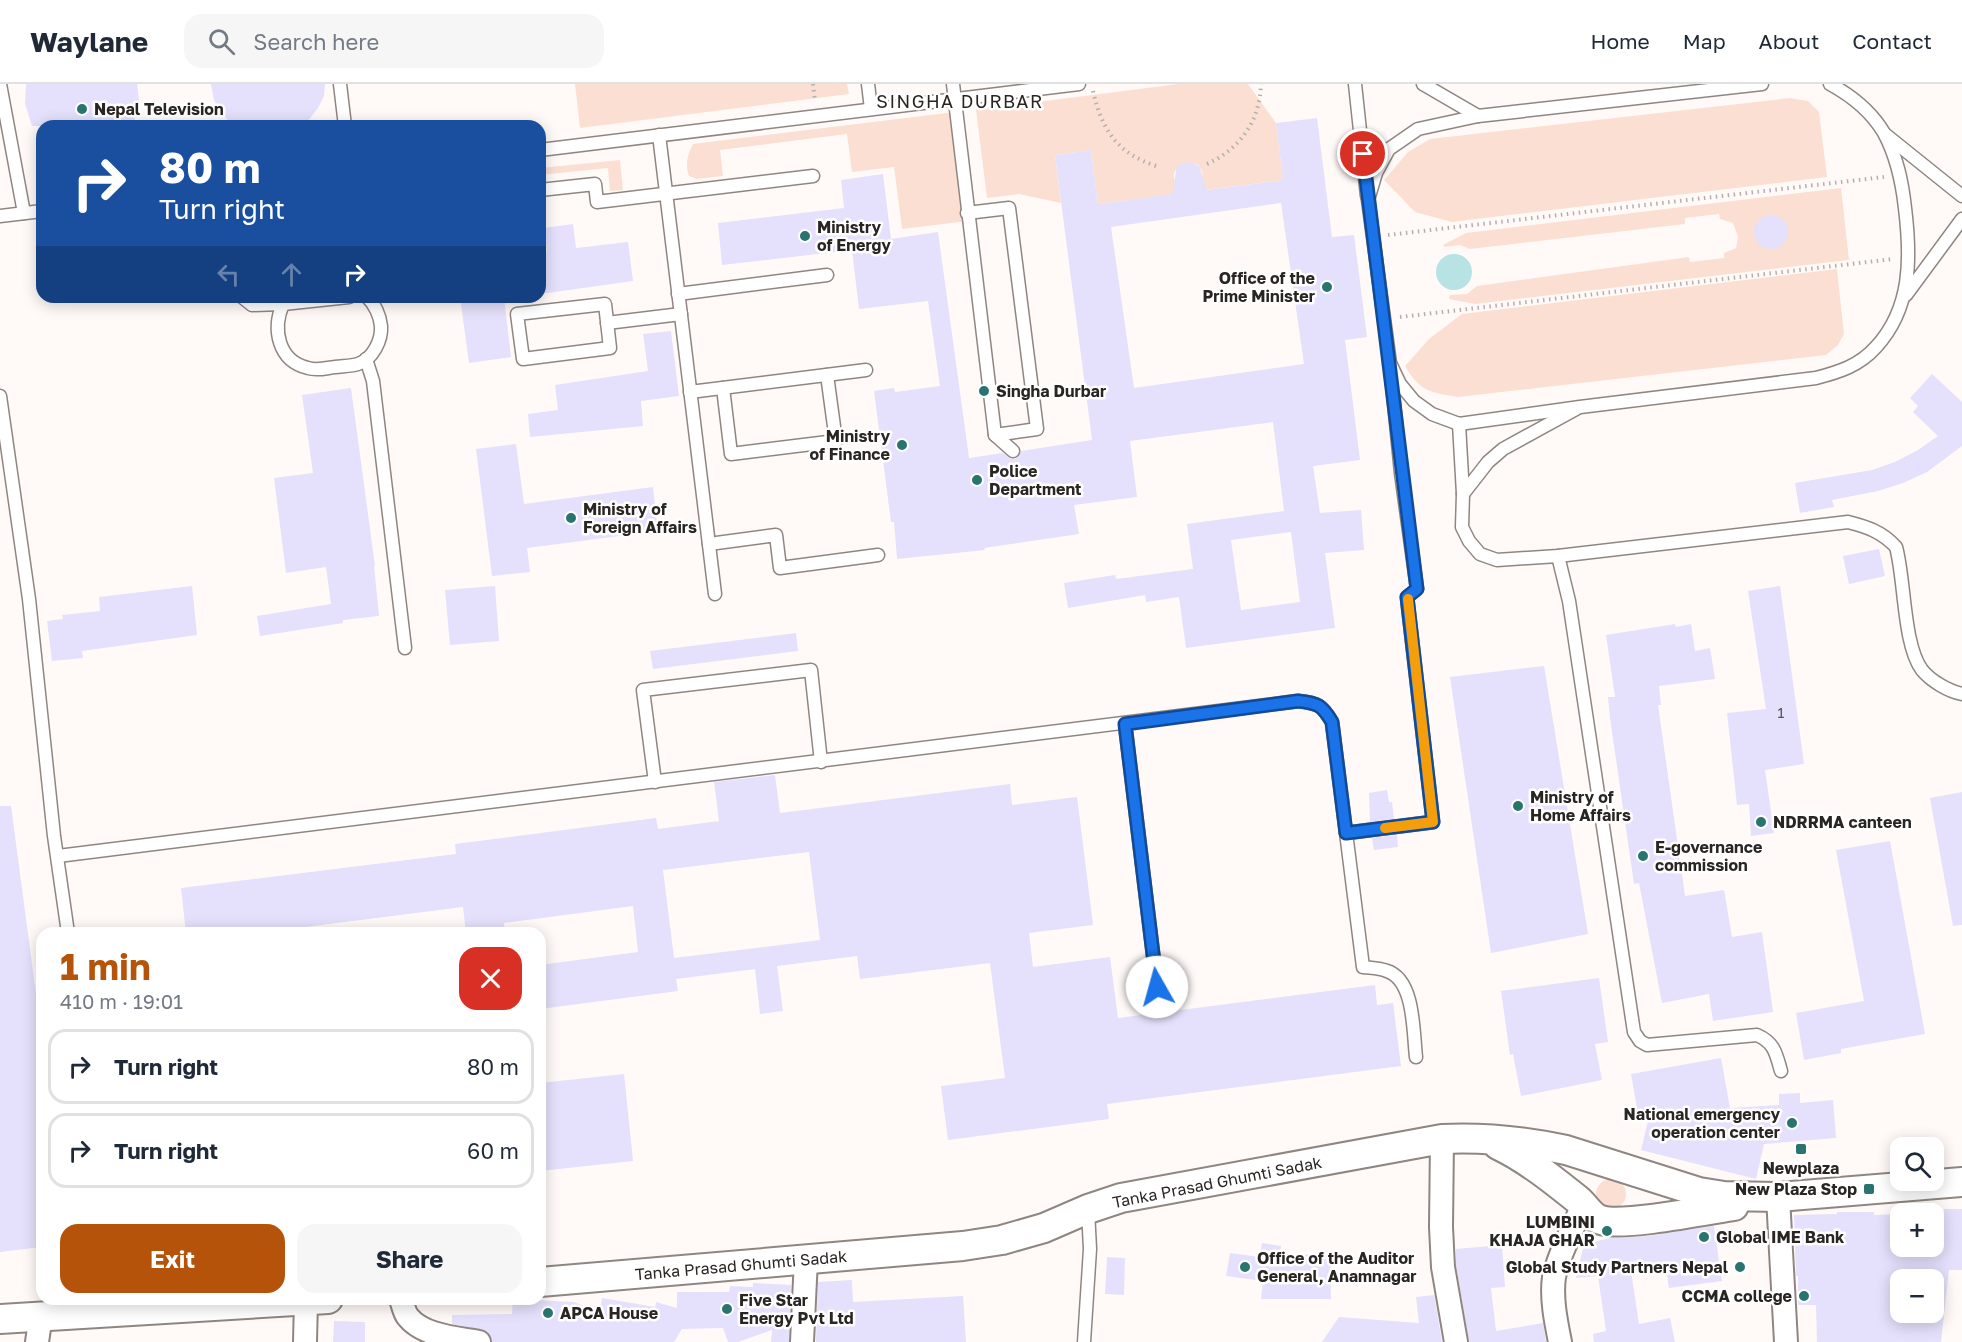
<!DOCTYPE html>
<meta charset="utf-8">
<style>
:root{--surface:#fff;--page:#f6f6f7;--text:#1f2937;--muted:#747a83;--line:#e0e1e3;--accent:#b45309}
body{margin:0;font-family:"Golos Text",sans-serif;background:var(--page);color:var(--text);height:100vh;display:flex;flex-direction:column;font-size:22px;white-space:nowrap}
*{box-sizing:border-box;margin:0}
p{font-size:20px;color:var(--muted)}
.icon{flex:none;width:33px;height:33px;fill:none;stroke:currentColor;stroke-width:2;stroke-linecap:round;stroke-linejoin:round}
.map{position:relative;flex:1;overflow:hidden}
.details{position:absolute;left:36px;top:843px;width:510px;height:378px;display:flex;flex-direction:column;background:var(--surface);border-radius:18px;box-shadow:0 3px 15px #0003}
.details>*{flex:none}
.top-card{position:absolute;left:36px;top:36px;width:510px;height:183px;border-radius:18px;box-shadow:0 3px 15px #0003;background:#1a4fa0;color:#fff;overflow:hidden}
.tools{position:absolute;left:1890px;top:1053px;display:grid;gap:12px}
.tools a{display:grid;place-items:center;width:54px;height:54px;border-radius:12px;background:var(--surface);box-shadow:0 3px 15px #0003;font-size:30px}
.pin{position:absolute;display:grid;place-items:center;width:51px;height:51px;color:#fff;margin:-26px;border:3px solid #fff;border-radius:50%;box-shadow:0 2px 6px #0007}
.me{position:absolute;width:66px;margin:-33px;rotate:353deg;stroke-linejoin:round;filter:drop-shadow(0 0 4px #0008)}
.turn{display:flex;align-items:center;gap:21px;height:126px;padding:0 24px;font-size:27px}
.turn .icon{width:78px;height:78px;stroke-width:2.5}
.turn b{display:block;font-size:42px;line-height:51px}
.lanes{display:flex;align-items:center;height:57px;padding:0 24px;background:#0003;justify-content:center;gap:30px;direction:ltr}
.lanes .off{opacity:.35}
.round{display:grid;place-items:center;flex:none;width:63px;height:63px;border-radius:18px;background:var(--page)}
.head{display:flex;align-items:center;justify-content:space-between;height:102px;padding:0 24px}
h1{font-size:36px;font-weight:700;line-height:45px;color:var(--accent)}
.button{display:flex;gap:12px;margin-top:auto;padding:12px 24px}
.button a{flex:1;height:69px;border-radius:18px;background:var(--accent);color:#fff;font-size:24px;font-weight:700;line-height:69px;text-align:center}
.button a+a{background:var(--page);color:var(--text)}
ul{padding:0;list-style:none}
li{display:flex;align-items:center;gap:18px;height:75px;margin:0 12px 9px;padding:0 12px;border:3px solid var(--line);border-radius:18px}
li div{flex:1}
li b{display:block;font-size:22px}
li em{font-style:normal}
header{display:flex;align-items:center;gap:36px;box-sizing:border-box;height:84px;padding:0 30px;background:var(--surface);border-bottom:2px solid var(--line)}
header strong{font-size:28px}
nav{display:flex;gap:33px;margin-inline-start:auto;font-size:21px}
.search{width:420px;height:54px;background:var(--page);display:flex;align-items:center;gap:15px;box-sizing:border-box;padding:0 21px;border-radius:18px;color:var(--muted);font-size:22px}
.map>svg:first-child{display:block}
</style>
<header>
<strong>Waylane</strong>
<div class="search"><svg class="icon" aria-label="search" viewBox="0 0 24 24"><circle cx="10" cy="10" r="6"/><path d="M15 15l6 6"/></svg>Search here</div>
<nav><a>Home</a><a>Map</a><a>About</a><a>Contact</a></nav>
</header>
<div class="map">
<svg width="1962" height="1258" viewBox="0 0 1962 1258">
<rect width="100%" height="100%" fill="#fffaf8"/>
<g fill="#fcdfd3">
<polygon points="575,0 847,0 849,10 580,44"/>
<path d="M1178,0h70l28,39 7,57 -86,11c22,-38 -31,-34 -22,-10 1,5 5,8 8,12l-85,11 -7,-54 -36,5 6,48 -42,-9 -32,4 -11,-88z"/>
<polygon points="1790,14 1808,17 1819,28 1827,93 1452,138 1415,128 1384,96 1408,68 1430,55"/>
<path d="M955,28l13,109 -66,8 -8,-62 -42,5 -5,-38 -127,16 3,26 -26,3 -8,-3c-4,-12 -2,-20 4,-32z"/>
<polygon points="620,76 623,106 610,107 608,84 540,91 540,84"/>
<polygon points="1841,104 1849,176 1475,220 1449,215 1450,211 1467,210 1477,202 1689,173 1690,178 1724,174 1724,169 1736,164 1738,153 1733,139 1720,135 1719,130 1685,134 1685,140 1470,165 1460,161 1445,163 1443,161 1466,149"/>
<path d="M1837,185l7,65 -6,11 -12,10 -368,42c-27,-4 -39,-6 -53,-31l24,-27 33,-25z"/>
<circle cx="1611" cy="1110" r="15"/>
</g>
<circle fill="#b7e3e5" cx="1454" cy="188" r="18"/>
<g fill="#e5e0fb" fill-rule="evenodd">
<polygon points="26,0 137,0 139,16 137,29 132,42 32,42 25,20"/>
<polygon points="211,0 325,0 324,12 318,24 304,42 233,42 220,27 214,16"/>
<path d="M1317,34l15,119 22,-2 13,102 -22,3 15,120 -47,6 7,47 41,-3 3,40 -39,3 10,75 -149,20 -7,-51 -33,5 -1,-7 -77,13 -4,-25 51,-8 1,4 77,-10 -6,-45 97,-13 -11,-89 -143,19 7,56 -63,8 5,29 -95,14 1,2 -88,9 -3,-37h-3l-17,-131 20,-3 1,4 45,-6 -12,-85 -69,8 -7,-59 -130,15 -4,-42 126,-15 -3,-28 42,-6 8,65 47,-7 31,226 34,-5 8,6h4l4,-3 2,-5 71,-11 -37,-285 36,-5 7,54 75,-10 3,-25 2,-3 9,-4 6,1 7,4 6,23 77,-10 -7,-57zM1281,119l23,161 -170,24 -23,-161zM1291,448l9,70 -59,8 -10,-70z"/>
<circle cx="1771" cy="148" r="17"/>
<polygon points="573,140 576,164 628,158 633,197 540,210 540,168 547,167 544,144"/>
<polygon points="460,213 504,213 511,273 469,279"/>
<polygon points="671,247 679,312 641,317 643,342 530,353 528,330 558,326 555,301 648,287 643,250"/>
<polygon points="1932,290 1962,318 1962,362 1927,388 1903,399 1878,407 1832,416 1834,423 1800,429 1795,399 1872,386 1895,378 1918,366 1938,352 1913,328 1918,322 1910,314"/>
<polygon points="351,304 375,482 374,482 379,532 343,536 343,539 260,552 257,532 331,520 326,483 286,489 274,394 313,389 302,311"/>
<polygon points="516,360 524,420 653,403 658,447 527,464 530,488 492,492 476,365"/>
<polygon points="1879,465 1885,492 1849,500 1843,472"/>
<polygon points="192,502 197,551 82,567 83,574 52,577 47,537 63,535 62,531 100,527 99,513"/>
<polygon points="495,502 499,557 450,561 445,506"/>
<polygon points="1780,502 1804,680 1765,686 1774,749 1751,752 1749,720 1737,721 1727,629 1766,625 1748,507"/>
<polygon points="1675,540 1676,543 1691,540 1695,567 1710,564 1715,595 1659,602 1661,621 1658,621 1685,812 1724,806 1732,853 1762,848 1773,928 1713,937 1709,910 1662,919 1639,799 1634,800 1610,634 1608,613 1615,613 1606,551"/>
<polygon points="796,549 798,567 653,585 650,567"/>
<polygon points="1544,582 1588,850 1491,869 1450,593"/>
<path d="M775,691l5,38 230,-29 2,21 65,-8 16,128 -64,8 4,34 77,-10 8,61 257,-33 2,20 16,-2 8,63 -294,38 2,15 -161,21 -7,-54 64,-8 -15,-115 -130,16 -3,-23 -80,10 6,45 -23,3 -5,-45 -79,10 2,12 -138,18v-44l98,-13 -5,-46 -129,17 1,10h-39l-3,-26 -205,26h-72l-5,-45 275,-34 -1,-10 201,-26 2,11 61,-8 -5,-39zM809,768l11,88 -146,18 -11,-88z"/>
<polygon points="1387,706 1389,718 1392,718 1394,735 1370,738 1369,709"/>
<polygon points="1962,708 1962,841 1953,842 1930,714"/>
<polygon points="0,722 11,722 42,955 42,1163 0,1168"/>
<polygon points="1397,751 1398,763 1374,766 1372,754"/>
<polygon points="1890,757 1925,950 1841,965 1841,969 1804,976 1796,929 1864,917 1836,766"/>
<polygon points="1599,894 1608,958 1595,960 1602,996 1521,1012 1513,970 1510,971 1501,907"/>
<polygon points="1721,974 1730,1024 1779,1021 1779,1010 1800,1009 1800,1019 1833,1016 1836,1054 1764,1060 1756,1095 1641,1066 1649,1033 1638,1030 1631,990"/>
<polygon points="624,990 633,1077 540,1087 540,999"/>
<path d="M1944,1125h18v61h-13l-8,72h-124l-1,-37h-18v-29h-2l-2,-61 43,-1v-2h37v3l26,-1v32h34v-32h-32l42,-2zM1900,1196h34v32h-34z"/>
<polygon points="1714,1142 1722,1197 1669,1204 1666,1184 1631,1187 1639,1240 1670,1234 1675,1258 1594,1258 1593,1250 1606,1247 1598,1192 1576,1194 1584,1160 1611,1154 1648,1152"/>
<polygon points="1262,1159 1281,1162 1280,1171 1330,1170 1331,1215 1261,1215 1263,1197 1226,1192 1230,1169 1260,1173"/>
<polygon points="1502,1161 1505,1203 1491,1204 1496,1247 1543,1239 1546,1258 1469,1258 1456,1182 1456,1165"/>
<polygon points="1107,1173 1125,1174 1124,1211 1105,1210"/>
<polygon points="852,1196 853,1218 963,1212 966,1258 816,1258 818,1198"/>
<polygon points="753,1199 791,1201 789,1258 771,1258 772,1246 738,1258 728,1258 723,1244 682,1245 674,1258 492,1258 491,1253 487,1247 452,1240 452,1231 512,1230 513,1215 574,1218 600,1228 602,1214 655,1223 656,1218 677,1224 677,1208 729,1208 730,1202 753,1203"/>
<polygon points="1434,1211 1442,1258 1322,1258 1339,1233 1419,1239 1416,1213"/>
<polygon points="334,1237 365,1238 365,1258 333,1258"/>
</g>
<g fill="none" stroke-linecap="round" stroke-linejoin="round">
<defs>
<g id="service">
<polyline points="0,0 24,129"/>
<polyline points="340,0 345,42"/>
<polyline points="868,0 871,25"/>
<polyline points="953,0 995,351 1013,367"/>
<polyline points="1355,0 1367,112"/>
<polyline points="1423,0 1478,32"/>
<path d="M1762,0l-284,32 -60,13 -29,20 -13,24 -8,27 22,163 10,21 14,17 18,13 27,10 121,-17 236,-29c23,-6 43,-12 60,-31 36,-39 35,-90 29,-139 -3,-27 -8,-51 -21,-75 -13,-22 -32,-37 -54,-49"/>
<polyline points="659,51 715,510"/>
<polyline points="1886,51 1962,112"/>
<polyline points="540,66 1079,0"/>
<polyline points="540,106 595,100 597,118 813,92"/>
<polyline points="967,129 1009,124 1037,345 995,351"/>
<polyline points="0,132 42,127"/>
<polyline points="678,210 827,191"/>
<polyline points="1906,211 1962,135"/>
<polyline points="242,213 252,221 283,220 349,213"/>
<path d="M283,220c-11,25 -5,57 25,64 9,3 18,0 27,-1 7,-1 17,-1 23,-3 15,-5 24,-24 23,-38 -1,-10 -6,-22 -14,-29"/>
<polygon points="605,220 610,264 523,275 517,230"/>
<polyline points="607,239 681,230"/>
<polyline points="366,275 373,297 405,564"/>
<polyline points="723,304 731,370 836,357 827,291"/>
<polyline points="690,308 866,286"/>
<polyline points="0,312 29,515 54,752 68,849"/>
<path d="M1459,340l4,70 -1,33 7,14 11,13 17,6 61,-4 290,-34c20,5 34,10 48,25 9,32 7,98 26,123 9,11 26,21 40,24"/>
<polyline points="1463,410 1488,378 1503,365 1576,325"/>
<polyline points="709,460 776,451 780,484 878,471"/>
<path d="M1558,472l11,45 65,431 6,9 7,4 110,-10c18,8 19,19 24,36"/>
<polyline points="1125,640 1157,903"/>
<polyline points="655,698 643,606 811,586 821,678"/>
<polyline points="1346,749 1433,738 1407,513 1417,505 1401,389 1391,289"/>
<path d="M58,772l1240,-155c20,2 24,4 34,21l31,245c8,1 17,1 24,4 28,9 26,61 29,86"/>
<polyline points="1084,1258 1090,1165 1088,1126"/>
</g>
<g id="minor">
<polyline points="1442,1055 1441,1143 1443,1183 1456,1258"/>
<polyline points="1778,1113 1786,1258"/>
<path d="M401,1215c2,6 3,13 7,18 15,19 49,21 71,25"/>
<polyline points="37,1258 41,1231"/>
<polyline points="305,1258 306,1217"/>
<polyline points="802,1258 806,1175"/>
<path d="M1560,1258c-4,-20 -9,-44 -6,-65 5,-25 20,-49 29,-73"/>
</g>
<g id="tertiary">
<path d="M1498,1061c29,14 54,34 79,54 9,7 13,18 24,21 21,7 107,-10 133,-14"/>
<path d="M540,1198l423,-36 39,-6 42,-12 44,-19 33,-11 321,-59c43,-2 82,2 124,11l133,42 25,4 54,1 184,-15"/>
<polyline points="0,1235 328,1215"/>
</g>
</defs>
<use href="#service" stroke="#908681" stroke-width="15"/>
<use href="#minor" stroke="#908681" stroke-width="26"/>
<use href="#tertiary" stroke="#908681" stroke-width="32"/>
<g stroke="#b4afad" stroke-width="4" stroke-dasharray="1.5 4.5" stroke-linecap="butt">
<polyline points="813,0 815,17"/>
<path d="M1093,7c9,39 24,62 63,75"/>
<path d="M1207,80c33,-15 53,-43 54,-80"/>
<polyline points="1388,151 1884,93"/>
<polyline points="1400,233 1893,175"/>
</g>
<use href="#service" stroke="#fff" stroke-width="12"/>
<use href="#minor" stroke="#fff" stroke-width="22"/>
<use href="#tertiary" stroke="#fff" stroke-width="28"/>
</g>
<g fill="none" stroke-linecap="round" stroke-linejoin="round">
<defs>
<path id="route" d="M1157,903l-32,-263 173,-23c20,2 24,4 34,21l14,111 87,-11 -26,-225 10,-8 -54,-435"/>
</defs>
<use href="#route" stroke="#114b97" stroke-width="15"/>
<use href="#route" stroke="#1a73e8" stroke-width="10"/>
<polyline stroke="#f59e0b" stroke-width="10" points="1385,744 1433,738 1408,515"/>
</g>
<g fill="#297371" stroke="#fff" stroke-width="2">
<circle cx="82" cy="25" r="6"/>
<circle cx="805" cy="152" r="6"/>
<circle cx="1327" cy="203" r="6"/>
<circle cx="984" cy="307" r="6"/>
<circle cx="902" cy="361" r="6"/>
<circle cx="977" cy="396" r="6"/>
<circle cx="571" cy="434" r="6"/>
<circle cx="1518" cy="722" r="6"/>
<circle cx="1761" cy="738" r="6"/>
<circle cx="1643" cy="772" r="6"/>
<circle cx="1792" cy="1039" r="6"/>
<rect x="1795" y="1059" width="12" height="12" rx="3"/>
<rect x="1863" y="1099" width="12" height="12" rx="3"/>
<circle cx="1607" cy="1147" r="6"/>
<circle cx="1704" cy="1153" r="6"/>
<circle cx="1245" cy="1183" r="6"/>
<circle cx="1740" cy="1183" r="6"/>
<circle cx="1804" cy="1212" r="6"/>
<circle cx="727" cy="1225" r="6"/>
<circle cx="548" cy="1229" r="6"/>
</g>
<g text-anchor="middle" dominant-baseline="central" stroke-width="5" stroke-linejoin="round" paint-order="stroke">
<g font-size="14" fill="#585459">
<text x="1781" y="628">1</text>
</g>
<g font-size="16" font-weight="bold" fill="#292523" stroke="#fff" text-anchor="start">
<text x="94" y="25">Nepal Television</text>
<text x="817" y="143">Ministry<tspan x="817" dy="18">of Energy</tspan></text>
<text x="1315" y="194" text-anchor="end">Office of the<tspan x="1315" dy="18">Prime Minister</tspan></text>
<text x="996" y="307">Singha Durbar</text>
<text x="890" y="352" text-anchor="end">Ministry<tspan x="890" dy="18">of Finance</tspan></text>
<text x="989" y="387">Police<tspan x="989" dy="18">Department</tspan></text>
<text x="583" y="425">Ministry of<tspan x="583" dy="18">Foreign Affairs</tspan></text>
<text x="1530" y="713">Ministry of<tspan x="1530" dy="18">Home Affairs</tspan></text>
<text x="1773" y="738">NDRRMA canteen</text>
<text x="1655" y="763">E-governance<tspan x="1655" dy="18">commission</tspan></text>
<text x="1780" y="1030" text-anchor="end">National emergency<tspan x="1780" dy="18">operation center</tspan></text>
<text x="1801" y="1084" text-anchor="middle">Newplaza</text>
<text x="1857" y="1105" text-anchor="end">New Plaza Stop</text>
<text x="1595" y="1138" text-anchor="end">LUMBINI<tspan x="1595" dy="18">KHAJA GHAR</tspan></text>
<text x="1716" y="1153">Global IME Bank</text>
<text x="1257" y="1174">Office of the Auditor<tspan x="1257" dy="18">General, Anamnagar</tspan></text>
<text x="1728" y="1183" text-anchor="end">Global Study Partners Nepal</text>
<text x="1792" y="1212" text-anchor="end">CCMA college</text>
<text x="739" y="1216">Five Star<tspan x="739" dy="18">Energy Pvt Ltd</tspan></text>
<text x="560" y="1229">APCA House</text>
</g>
<g font-size="16" fill="#292523" stroke="#fff">
<text transform="translate(1217 1098) rotate(-11)">Tanka Prasad Ghumti Sadak</text>
<text transform="translate(741 1181) rotate(-5)">Tanka Prasad Ghumti Sadak</text>
</g>
<g font-size="18" letter-spacing="1.5" fill="#292523" stroke="#fff">
<text x="960" y="17">SINGHA DURBAR</text>
</g>
</g>
</svg>
<div class="tools">
<a><svg class="icon" aria-label="search" viewBox="0 0 24 24"><circle cx="10" cy="10" r="6"/><path d="M15 15l6 6"/></svg></a>
<a>+</a>
<a>−</a>
</div>
<div class="pin" style="left:1363px;top:70px;background:#d93025"><svg class="icon" aria-label="arrive" viewBox="0 0 24 24"><path d="M6 21V4h12l-3 4 3 4H6"/></svg></div>
<svg class="me" style="left:1157px;top:903px" viewBox="-20 -20 40 40"><circle r="19" fill="#fff"/><path d="M0-13L10 11 0 6-10 11z" fill="#1a73e8"/></svg>
<div class="top-card">
<div class="turn"><svg class="icon" aria-label="right" viewBox="0 0 24 24"><path d="M7 20v-9h11M14 6l5 5-5 5"/></svg><div><b>80 m</b>Turn right</div></div>
<div class="lanes"><svg class="icon off" aria-label="left" viewBox="0 0 24 24"><path d="M17 20v-9H6M10 6l-5 5 5 5"/></svg><svg class="icon off" aria-label="ahead" viewBox="0 0 24 24"><path d="M12 20V5M6 11l6-6 6 6"/></svg><svg class="icon" aria-label="right" viewBox="0 0 24 24"><path d="M7 20v-9h11M14 6l5 5-5 5"/></svg></div>
</div>
<section class="details">
<div class="head"><div><h1>1 min</h1><p>410 m · 19:01</p></div><a class="round" style="background:#d93025;color:#fff"><svg class="icon" aria-label="close" viewBox="0 0 24 24"><path d="M6 6l12 12M18 6L6 18"/></svg></a></div>
<ul>
<li><svg class="icon" aria-label="right" viewBox="0 0 24 24"><path d="M7 20v-9h11M14 6l5 5-5 5"/></svg><div><b>Turn right</b></div><em>80 m</em></li>
<li><svg class="icon" aria-label="right" viewBox="0 0 24 24"><path d="M7 20v-9h11M14 6l5 5-5 5"/></svg><div><b>Turn right</b></div><em>60 m</em></li>
</ul>
<div class="button"><a>Exit</a><a>Share</a></div>
</section>
</div>
